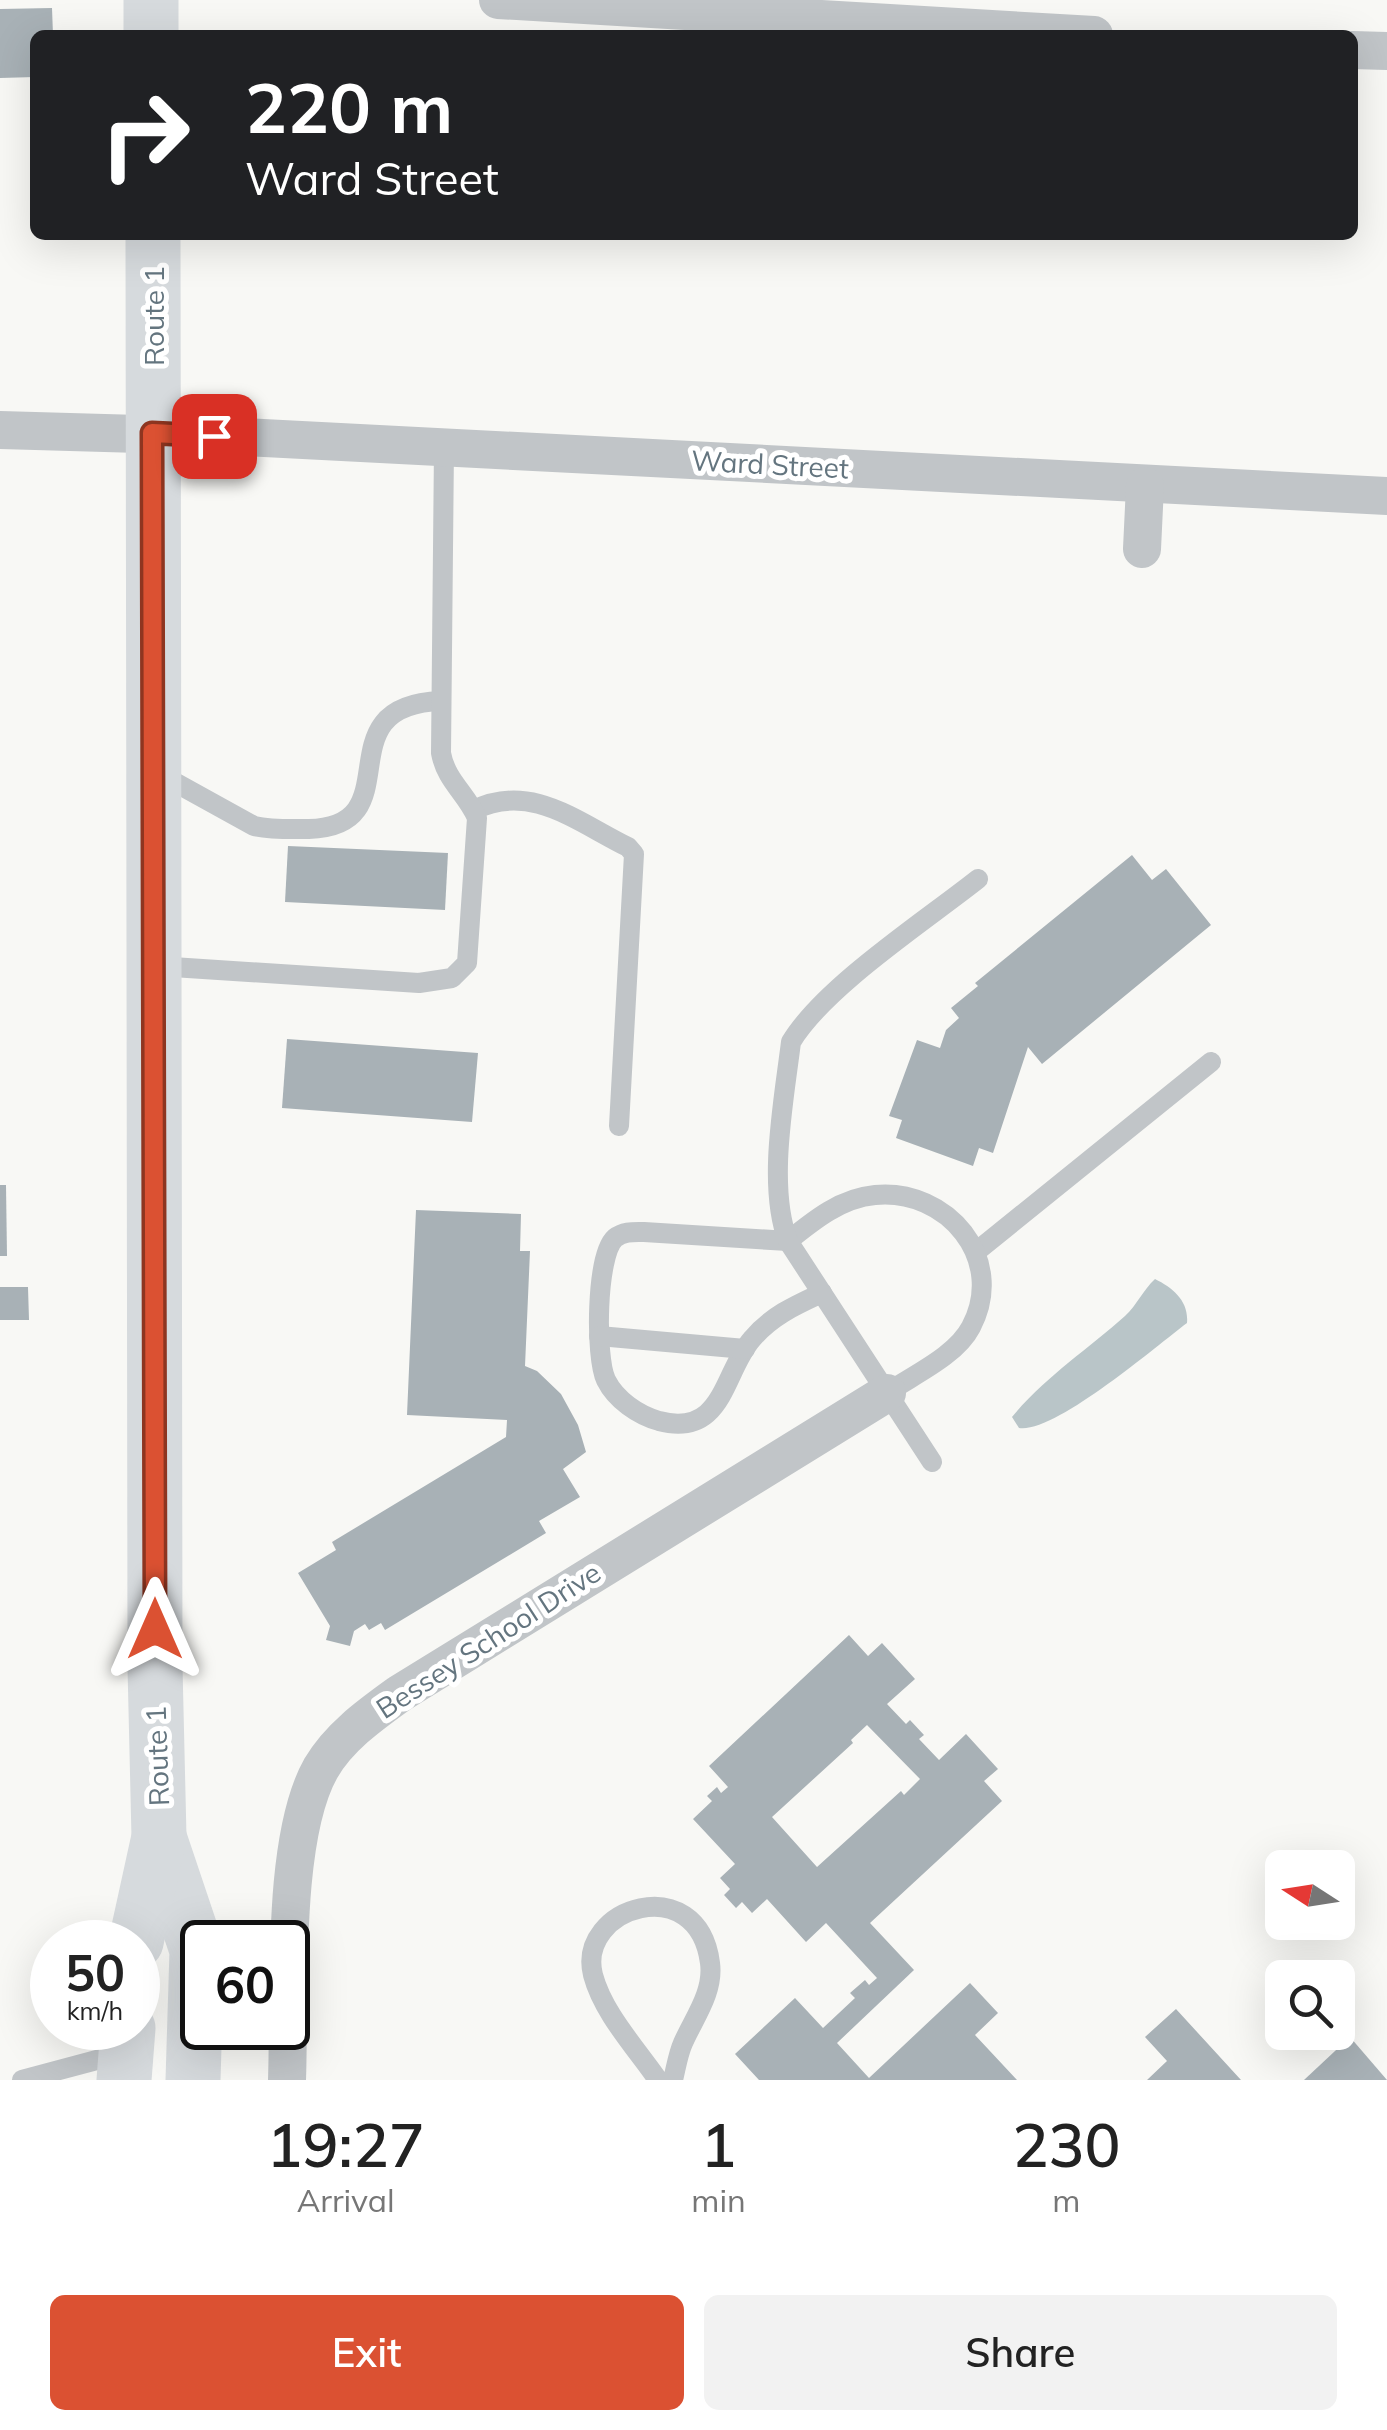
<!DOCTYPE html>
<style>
:root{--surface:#fff;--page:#f2f2f2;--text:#222;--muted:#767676;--accent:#db5132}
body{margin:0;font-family:Mulish,sans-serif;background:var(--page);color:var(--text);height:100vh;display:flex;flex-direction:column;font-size:38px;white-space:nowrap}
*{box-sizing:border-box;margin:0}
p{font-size:32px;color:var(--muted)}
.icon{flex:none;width:55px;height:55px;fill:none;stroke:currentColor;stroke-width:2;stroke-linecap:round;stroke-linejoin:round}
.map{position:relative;height:2080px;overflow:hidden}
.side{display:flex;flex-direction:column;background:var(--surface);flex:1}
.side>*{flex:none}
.top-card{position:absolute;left:30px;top:30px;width:1328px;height:210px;border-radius:15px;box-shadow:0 10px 40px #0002;background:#202124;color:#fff;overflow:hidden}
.needle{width:65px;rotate:282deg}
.fabs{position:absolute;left:1265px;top:1850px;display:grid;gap:20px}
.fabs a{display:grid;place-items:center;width:90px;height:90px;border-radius:15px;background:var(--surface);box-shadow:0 10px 40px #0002;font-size:50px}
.speed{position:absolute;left:30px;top:1920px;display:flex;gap:20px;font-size:50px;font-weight:700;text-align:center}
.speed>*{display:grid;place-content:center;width:130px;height:130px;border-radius:50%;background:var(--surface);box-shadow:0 10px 40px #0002;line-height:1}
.speed small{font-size:25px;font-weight:400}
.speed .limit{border:5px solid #111;border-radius:15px;background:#fff;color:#111}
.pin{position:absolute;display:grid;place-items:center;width:85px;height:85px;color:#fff;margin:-42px;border-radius:20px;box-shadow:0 5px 15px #0006}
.me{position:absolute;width:110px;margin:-55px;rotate:0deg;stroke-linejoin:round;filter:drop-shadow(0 0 8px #0008)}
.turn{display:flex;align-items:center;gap:35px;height:210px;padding:0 50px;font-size:45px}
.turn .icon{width:130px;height:130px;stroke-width:2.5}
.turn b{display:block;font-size:70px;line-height:85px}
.eta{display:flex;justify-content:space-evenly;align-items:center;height:170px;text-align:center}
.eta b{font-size:60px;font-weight:600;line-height:70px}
.primary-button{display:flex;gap:20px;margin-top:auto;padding:20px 50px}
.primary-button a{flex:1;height:115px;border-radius:15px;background:var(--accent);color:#fff;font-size:40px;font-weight:600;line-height:115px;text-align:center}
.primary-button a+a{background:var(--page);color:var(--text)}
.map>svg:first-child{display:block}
</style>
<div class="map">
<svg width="1387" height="2080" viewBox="0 0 1387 2080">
<rect width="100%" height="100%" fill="#f8f8f5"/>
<path fill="#b9c5c8" d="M1155,1279c18,9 34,22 32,44 -32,24 -133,111 -168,105l-7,-11c33,-40 75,-67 113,-101 12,-11 18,-26 30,-37z"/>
<g fill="#a8b1b6" fill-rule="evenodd">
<polygon points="52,8 53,35 35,35 35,77 0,78 0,9"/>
<polygon points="288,846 448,853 445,910 285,902"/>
<polygon points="1132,855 1152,880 1166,869 1211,925 1042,1064 1028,1047 993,1153 979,1148 973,1166 896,1138 902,1120 889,1116 917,1040 940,1048 946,1030 959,1018 951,1008 978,986 975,983"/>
<polygon points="287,1039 478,1053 472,1122 282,1108"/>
<polygon points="0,1185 6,1185 7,1256 0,1256"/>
<polygon points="416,1210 521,1214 520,1251 530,1251 525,1366 537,1371 561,1394 578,1425 586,1452 563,1469 580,1497 539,1521 546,1533 385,1630 381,1623 369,1630 365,1624 354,1631 350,1646 326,1640 330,1626 298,1573 336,1550 332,1542 506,1437 507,1420 407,1415"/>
<polygon points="0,1287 28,1287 29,1320 0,1320"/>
<path d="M849,1635l19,21 14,-13 33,36 -28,25 19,20 4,-4 14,15 -5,4 20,21 27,-26 32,35 -14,12 18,20 -132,122 44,47 -77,73 32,35 101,-95 28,30 -23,22 42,45h-258l-24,-26 60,-56 28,30 32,-30 -5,-5 15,-13 4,5 8,-7 -51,-55 -20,19 -39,-43 -15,14 -10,-11 -6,6 -12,-13 6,-6 -10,-11 15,-14 -42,-45 19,-18 -5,-5 10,-9 4,6 7,-6 -19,-21zM867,1725l53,54 -16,16 -3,-4 -84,76 -45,-50 81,-74 -2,-3z"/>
<polygon points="1176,2009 1241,2080 1147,2080 1167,2061 1145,2037"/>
<polygon points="1350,2037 1387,2080 1304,2080"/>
</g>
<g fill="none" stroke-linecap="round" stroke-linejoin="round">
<g stroke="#c1c5c8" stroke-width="20">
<path d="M158,773l96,53c18,4 36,3 55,3 106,-3 11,-124 132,-128"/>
<path d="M474,810c57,-28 103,12 154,37l6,7 -15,272"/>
<path d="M157,966l262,17 33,-5 15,-15 10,-145c-10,-24 -31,-37 -36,-65l3,-306"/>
<polyline points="977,1251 1211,1062"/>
<path d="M822,1293c-26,12 -51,23 -70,46 -29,33 -28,99 -93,82 -21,-6 -43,-21 -53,-41 -11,-23 -10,-125 9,-142 9,-7 19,-6 29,-6l144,9c26,-21 53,-43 87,-46 72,-7 132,64 96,132 -15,29 -58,48 -84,66"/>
<polyline points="599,1336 745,1349"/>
<path d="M932,1462l-144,-221c-21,-55 -4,-141 3,-199 33,-55 134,-121 187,-163"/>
<polyline points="22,2080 123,2053"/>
<path d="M658,2080c-22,-32 -55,-67 -65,-105 -17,-68 105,-106 117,-12 4,29 -16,55 -27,80 -5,11 -7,25 -10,37"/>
</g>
<g stroke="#c1c5c8" stroke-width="38">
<polyline points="498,0 1094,35"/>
<polyline points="1352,50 1387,51"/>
<polyline points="0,430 244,437 1387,496"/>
<polyline points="1142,549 1145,486"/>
<path d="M287,2080c3,-84 -6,-242 34,-312 18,-31 49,-53 78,-74l488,-301"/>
</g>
<g stroke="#d6dadd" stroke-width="55">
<polyline points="151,0 151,35"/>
<polyline points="159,1837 197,1950 193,2080"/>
<polyline points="136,1942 159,1837 155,1667 153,235"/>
<polyline points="124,2080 128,2028"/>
</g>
</g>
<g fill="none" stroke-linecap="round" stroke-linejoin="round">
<defs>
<polyline id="route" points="155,1629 152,433 214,436"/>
</defs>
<use href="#route" stroke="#8e3520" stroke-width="25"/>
<use href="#route" stroke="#db5132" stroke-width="18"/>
</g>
<g text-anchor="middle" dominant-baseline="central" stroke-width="10" stroke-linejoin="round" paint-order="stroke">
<g font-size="28" fill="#64757f" stroke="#fff">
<text transform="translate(153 316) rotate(-90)">Route 1</text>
<text transform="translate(770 464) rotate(3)">Ward Street</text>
<text transform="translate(488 1640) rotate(-33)">Bessey School Drive</text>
<text transform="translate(157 1756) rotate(-92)">Route 1</text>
</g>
</g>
</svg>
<div class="fabs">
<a><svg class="needle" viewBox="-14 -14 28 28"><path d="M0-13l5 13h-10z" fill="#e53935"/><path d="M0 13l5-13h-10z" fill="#767676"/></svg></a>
<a><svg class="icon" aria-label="search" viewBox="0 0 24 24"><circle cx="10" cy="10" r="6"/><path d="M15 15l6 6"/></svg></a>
</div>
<div class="speed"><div>50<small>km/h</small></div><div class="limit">60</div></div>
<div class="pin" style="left:214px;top:436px;background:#d93025"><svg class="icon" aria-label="arrive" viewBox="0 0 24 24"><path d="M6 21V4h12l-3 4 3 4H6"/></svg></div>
<svg class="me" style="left:155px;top:1629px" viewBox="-20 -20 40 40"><path d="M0-17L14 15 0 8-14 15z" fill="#db5132" stroke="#fff" stroke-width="4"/></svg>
<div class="top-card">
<div class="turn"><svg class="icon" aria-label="right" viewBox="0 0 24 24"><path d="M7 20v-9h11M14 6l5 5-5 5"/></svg><div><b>220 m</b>Ward Street</div></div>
</div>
</div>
<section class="side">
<div class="eta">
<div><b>19:27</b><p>Arrival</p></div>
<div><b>1</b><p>min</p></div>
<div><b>230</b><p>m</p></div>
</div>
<div class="primary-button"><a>Exit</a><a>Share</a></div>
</section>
